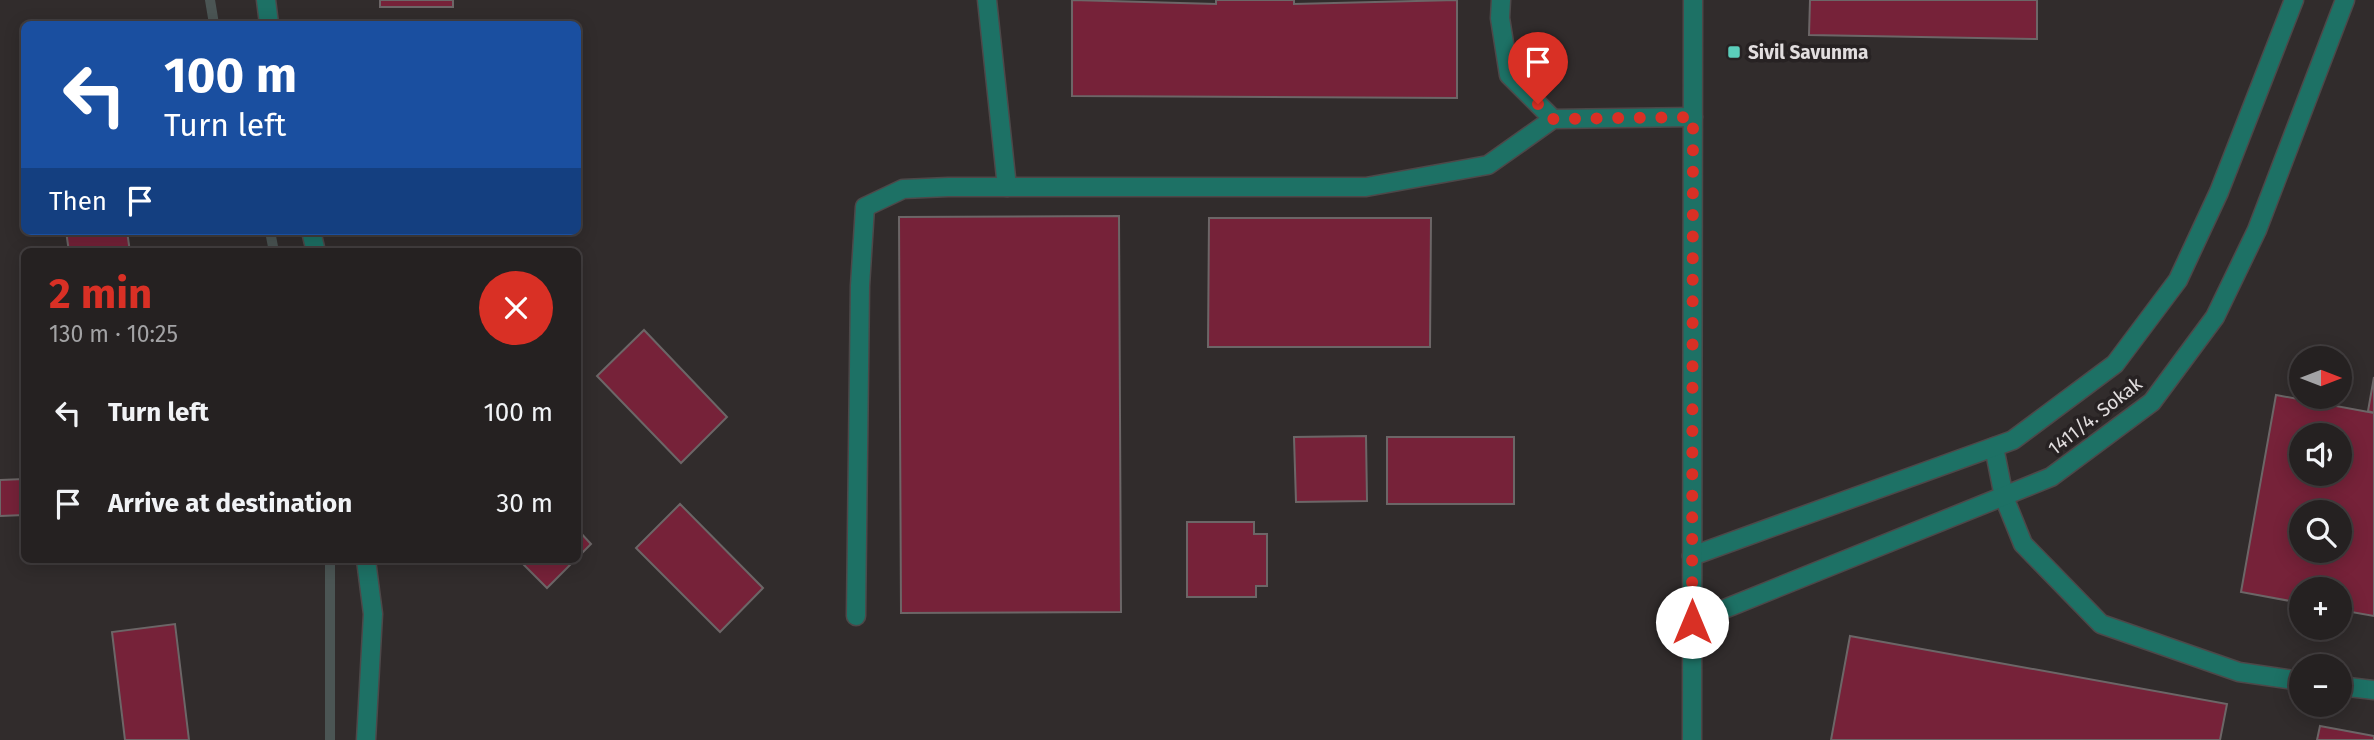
<!DOCTYPE html>
<meta charset="utf-8">
<style>
:root{--surface:#252121;--page:#312e2e;--text:#f1f3f6;--muted:#a3a3a5;--line:#423e3f;--accent:#d93025}
body{margin:0;font-family:"Fira Sans",sans-serif;background:var(--page);color:var(--text);height:100vh;display:flex;flex-direction:column;font-size:26px;white-space:nowrap}
*{box-sizing:border-box;margin:0}
p{font-size:23px;color:var(--muted)}
.icon{flex:none;width:38px;height:38px;fill:none;stroke:currentColor;stroke-width:2;stroke-linecap:round;stroke-linejoin:round}
.map{position:relative;flex:1;overflow:hidden}
.drawer{position:absolute;left:21px;top:248px;width:560px;height:315px;display:flex;flex-direction:column;background:var(--surface);border-radius:10px;box-shadow:0 4px 18px #0003,0 0 0 2px var(--line)}
.drawer>*{flex:none}
.guide{position:absolute;left:21px;top:21px;width:560px;height:214px;border-radius:10px;box-shadow:0 4px 18px #0003,0 0 0 2px var(--line);background:#1a4fa0;color:#fff;overflow:hidden}
.needle{width:46px;rotate:90deg}
.fabs{position:absolute;left:2289px;top:346px;display:grid;gap:14px}
.fabs a{display:grid;place-items:center;width:63px;height:63px;border-radius:50%;background:var(--surface);box-shadow:0 4px 18px #0003,0 0 0 2px var(--line);font-size:35px}
.pin{position:absolute;display:grid;place-items:center;width:60px;height:60px;color:#fff;margin:-72px -30px;border-radius:50% 50% 50% 0;rotate:-45deg;box-shadow:0 0 7px #0007}
.pin .icon{rotate:45deg}
.me{position:absolute;width:77px;margin:-38px;rotate:0deg;stroke-linejoin:round;filter:drop-shadow(0 0 5px #0008)}
.turn{display:flex;align-items:center;gap:24px;height:147px;padding:0 28px;font-size:32px}
.turn .icon{width:91px;height:91px;stroke-width:2.5}
.turn b{display:block;font-size:49px;line-height:60px}
.then{display:flex;align-items:center;height:66px;padding:0 28px;background:#0003;gap:14px;font-size:26px}
.round{display:grid;place-items:center;flex:none;width:74px;height:74px;border-radius:37px;background:var(--page)}
.summary{display:flex;align-items:center;justify-content:space-between;height:119px;padding:0 28px}
h1{font-size:42px;font-weight:700;line-height:52px;color:var(--accent)}
ul{padding:0;list-style:none}
li{display:flex;align-items:center;gap:21px;height:91px;padding:0 28px}
li div{flex:1}
li b{display:block;font-size:26px}
li em{font-style:normal}
.map>svg:first-child{display:block}
</style>
<div class="map">
<svg width="2374" height="740" viewBox="0 0 2374 740">
<rect width="100%" height="100%" fill="#312c2c"/>
<g fill="none" stroke-linecap="round" stroke-linejoin="round">
<g stroke="#4b5554" stroke-width="10">
<polyline points="210,0 214,24"/>
<polyline points="270,231 274,252"/>
<polyline points="330,740 330,560"/>
</g>
</g>
<g fill="#762239" stroke="#6c6667" stroke-width="2" fill-rule="evenodd">
<rect x="380" y="0" width="73" height="7"/>
<polygon points="1072,0 1216,4 1216,0 1294,0 1294,4 1457,0 1457,98 1072,96"/>
<polygon points="1810,0 2037,0 2037,39 1809,35"/>
<polygon points="1119,216 1121,612 901,613 899,217"/>
<polygon points="1209,218 1431,218 1430,347 1208,347"/>
<polygon points="66,231 127,231 130,252 69,252"/>
<polygon points="644,330 727,417 681,463 597,376"/>
<polygon points="2374,377 2374,413 2368,411"/>
<path d="M2276,395l98,18v203l-34,-6v-20h-39v13l-60,-11zM2301,436h39v38h-39zM2301,513h39v38h-39z"/>
<polygon points="1366,436 1367,501 1296,502 1294,437"/>
<rect x="1387" y="437" width="127" height="67"/>
<polygon points="24,479 24,515 0,516 0,480"/>
<polygon points="680,504 763,588 720,632 636,548"/>
<polygon points="1187,522 1254,522 1254,534 1267,534 1267,586 1256,586 1256,597 1187,597"/>
<polygon points="578,530 591,544 578,557"/>
<polygon points="519,560 575,560 547,588"/>
<polygon points="175,624 189,740 125,740 112,632"/>
<polygon points="1850,636 2227,704 2220,740 1831,740"/>
<polygon points="2320,726 2374,736 2374,740 2317,740"/>
</g>
<g fill="none" stroke-linecap="round" stroke-linejoin="round">
<defs>
<g id="service">
<polyline points="987,0 1007,187"/>
<polyline points="1501,0 1500,18 1509,75 1553,119"/>
<polyline points="1994,447 2004,497 2023,544 2101,624 2239,672 2301,681"/>
<polyline points="856,616 860,286 865,207 903,189 948,187 1366,187 1488,165 1553,119 1693,117"/>
<polyline points="2340,686 2374,690"/>
</g>
<g id="minor">
<polyline points="266,0 269,24"/>
<polyline points="311,231 316,252"/>
<polyline points="1692,556 2013,440 2115,364 2178,280 2219,192 2294,0"/>
<polyline points="366,560 373,614 366,740"/>
<polyline points="1692,622 2051,477 2152,402 2215,317 2257,230 2345,0"/>
<polyline points="1692,740 1693,0"/>
</g>
</defs>
<use href="#service" stroke="#4d4849" stroke-width="21"/>
<use href="#minor" stroke="#4d4849" stroke-width="21"/>
<use href="#service" stroke="#1d7165" stroke-width="18"/>
<use href="#minor" stroke="#1d7165" stroke-width="18"/>
</g>
<g fill="none" stroke-linecap="round" stroke-linejoin="round">
<polyline stroke="#d93025" stroke-width="12" stroke-dasharray="0 21.6" points="1538,104 1553,119 1693,117 1692,622"/>
</g>
<rect fill="#5bcebb" stroke="#272223" stroke-width="2.5" x="1727" y="45" width="14" height="14" rx="3.5"/>
<g text-anchor="middle" dominant-baseline="central" stroke-width="7" stroke-linejoin="round" paint-order="stroke">
<g font-size="19" font-weight="bold" fill="#e2dedf" stroke="#272223" text-anchor="start">
<text x="1748" y="52">Sivil Savunma</text>
</g>
<g font-size="19" fill="#e2dedf" stroke="#272223">
<text transform="translate(2095 416) rotate(-38)">1411/4. Sokak</text>
</g>
</g>
</svg>
<div class="fabs">
<a><svg class="needle" viewBox="-14 -14 28 28"><path d="M0-13l5 13h-10z" fill="#e53935"/><path d="M0 13l5-13h-10z" fill="#a3a3a5"/></svg></a>
<a><svg class="icon" aria-label="sound" viewBox="0 0 24 24"><path d="M4 9h4l5-4v14l-5-4H4zM17 9q2 3 0 6"/></svg></a>
<a><svg class="icon" aria-label="search" viewBox="0 0 24 24"><circle cx="10" cy="10" r="6"/><path d="M15 15l6 6"/></svg></a>
<a>+</a>
<a>−</a>
</div>
<div class="pin" style="left:1538px;top:104px;background:#d93025"><svg class="icon" aria-label="arrive" viewBox="0 0 24 24"><path d="M6 21V4h12l-3 4 3 4H6"/></svg></div>
<svg class="me" style="left:1692px;top:622px" viewBox="-20 -20 40 40"><circle r="19" fill="#fff"/><path d="M0-13L10 11 0 6-10 11z" fill="#d93025"/></svg>
<div class="guide">
<div class="turn"><svg class="icon" aria-label="left" viewBox="0 0 24 24"><path d="M17 20v-9H6M10 6l-5 5 5 5"/></svg><div><b>100 m</b>Turn left</div></div>
<div class="then">Then<svg class="icon" aria-label="arrive" viewBox="0 0 24 24"><path d="M6 21V4h12l-3 4 3 4H6"/></svg></div>
</div>
<section class="drawer">
<div class="summary"><div><h1>2 min</h1><p>130 m · 10:25</p></div><a class="round" style="background:#d93025;color:#fff"><svg class="icon" aria-label="close" viewBox="0 0 24 24"><path d="M6 6l12 12M18 6L6 18"/></svg></a></div>
<ul>
<li><svg class="icon" aria-label="left" viewBox="0 0 24 24"><path d="M17 20v-9H6M10 6l-5 5 5 5"/></svg><div><b>Turn left</b></div><em>100 m</em></li>
<li><svg class="icon" aria-label="arrive" viewBox="0 0 24 24"><path d="M6 21V4h12l-3 4 3 4H6"/></svg><div><b>Arrive at destination</b></div><em>30 m</em></li>
</ul>
</section>
</div>
